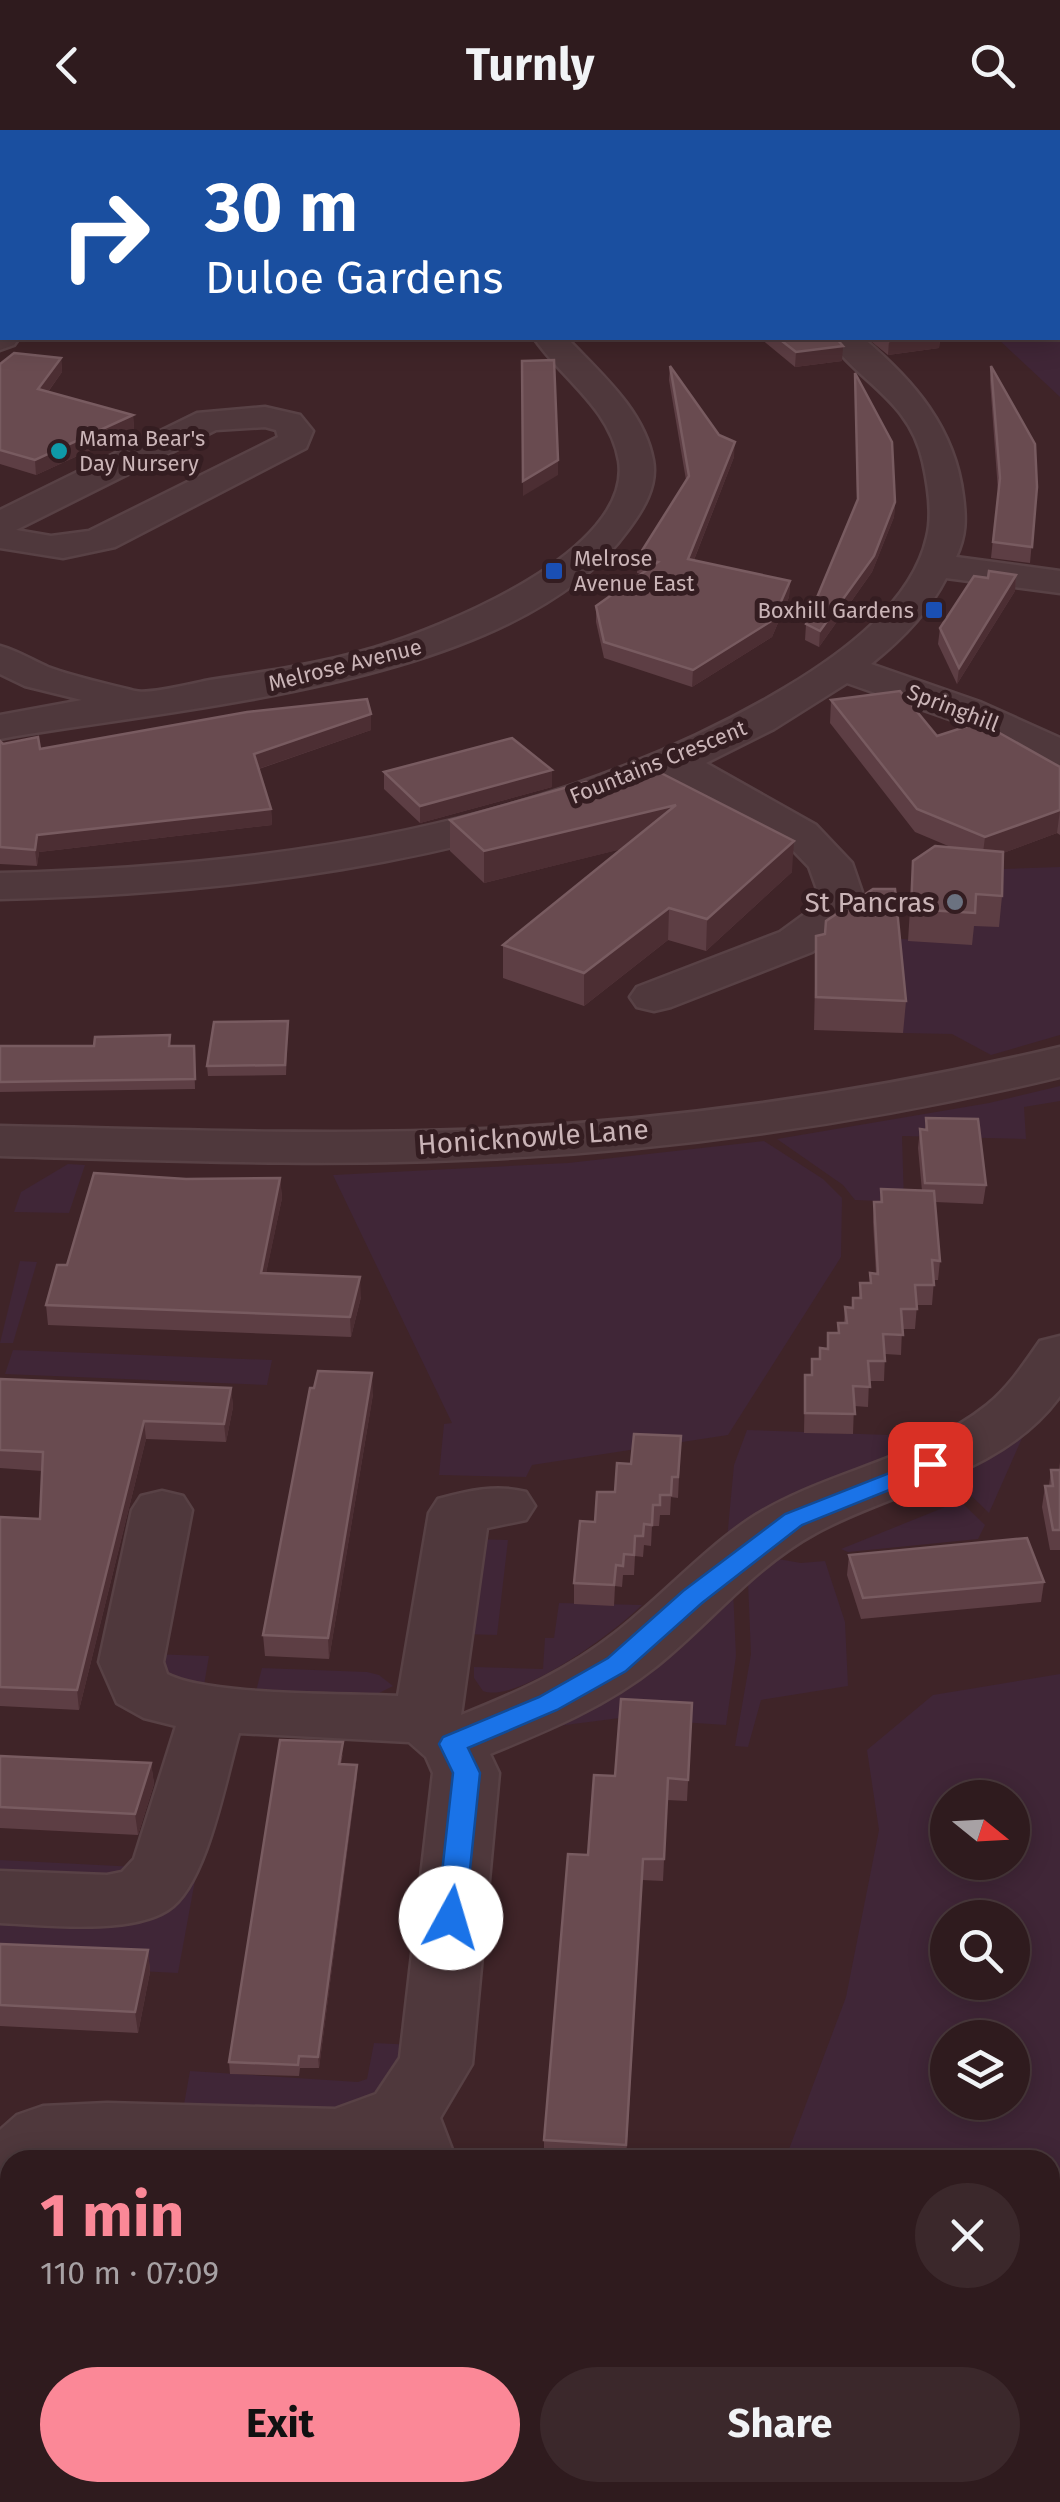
<!DOCTYPE html>
<meta charset="utf-8">
<style>
:root{--surface:#2f1b1e;--page:#3b282b;--text:#f1f3f6;--muted:#a7a1a4;--line:#4a393c;--accent:#fb8897}
body{margin:0;font-family:"Fira Sans",sans-serif;background:var(--page);color:var(--text);height:100vh;display:flex;flex-direction:column;font-size:38px;white-space:nowrap}
*{box-sizing:border-box;margin:0}
p{font-size:32px;color:var(--muted)}
.icon{flex:none;width:55px;height:55px;fill:none;stroke:currentColor;stroke-width:2;stroke-linecap:round;stroke-linejoin:round}
.map{position:relative;flex:1;overflow:hidden}
.panel{position:absolute;left:0px;top:2020px;width:1060px;height:352px;display:flex;flex-direction:column;background:var(--surface);border-radius:30px 30px 0 0;box-shadow:0 5px 25px #0003,0 0 0 2px var(--line)}
.panel>*{flex:none}
.hud{position:absolute;left:0px;top:0px;width:1060px;height:210px;box-shadow:0 5px 25px #0003,0 0 0 2px var(--line);background:#1a4fa0;color:#fff;overflow:hidden}
.needle{width:65px;rotate:108deg}
.tools{position:absolute;left:930px;top:1650px;display:grid;gap:20px}
.tools a{display:grid;place-items:center;width:100px;height:100px;border-radius:50%;background:var(--surface);box-shadow:0 5px 25px #0003,0 0 0 2px var(--line);font-size:50px}
.pin{position:absolute;display:grid;place-items:center;width:85px;height:85px;color:#fff;margin:-42px;border-radius:20px;box-shadow:0 5px 15px #0006}
.me{position:absolute;width:110px;margin:-55px;rotate:6deg;stroke-linejoin:round;filter:drop-shadow(0 0 8px #0008)}
.turn{display:flex;align-items:center;gap:35px;height:210px;padding:0 40px;font-size:45px}
.turn .icon{width:130px;height:130px;stroke-width:2.5}
.turn b{display:block;font-size:70px;line-height:85px}
.round{display:grid;place-items:center;flex:none;width:105px;height:105px;border-radius:52px;background:var(--page)}
.head{display:flex;align-items:center;justify-content:space-between;height:170px;padding:0 40px}
h1{font-size:60px;font-weight:700;line-height:75px;color:var(--accent)}
.primary-button{display:flex;gap:20px;margin-top:auto;padding:20px 40px}
.primary-button a{flex:1;height:115px;border-radius:60px;background:var(--accent);color:#111;font-size:40px;font-weight:700;line-height:115px;text-align:center}
.primary-button a+a{background:var(--page);color:var(--text)}
header{display:flex;justify-content:space-between;align-items:center;height:130px;padding:0 40px;background:var(--surface);font-size:45px;font-weight:700}
.map>svg:first-child{display:block}
</style>
<header><svg class="icon" aria-label="back" viewBox="0 0 24 24"><path d="M15 5l-7 7 7 7"/></svg>Turnly<svg class="icon" aria-label="search" viewBox="0 0 24 24"><circle cx="10" cy="10" r="6"/><path d="M15 15l6 6"/></svg></header>
<div class="map">
<svg width="1060" height="2372" viewBox="0 0 1060 2372">
<rect width="100%" height="100%" fill="#3f2428"/>
<g fill="#402637" fill-rule="evenodd">
<polygon points="847,0 1060,0 1060,267 997,208 1058,208 1058,2 844,2"/>
<polygon points="1060,737 1060,905 991,925 952,904 903,903 896,827 885,818 902,809 939,811 971,740"/>
<polygon points="1060,956 1060,971 1024,977 1026,1009 902,1006 904,1072 855,1070 843,1055 777,1009 989,973"/>
<polygon points="764,1011 823,1049 842,1068 841,1127 728,1305 532,1335 526,1347 439,1345 444,1294 452,1293 333,1045 568,1033"/>
<polygon points="68,1034 85,1035 69,1083 14,1082 21,1062"/>
<polygon points="20,1131 37,1132 13,1213 0,1213"/>
<polygon points="13,1220 272,1230 267,1255 5,1244"/>
<polygon points="1030,1290 989,1383 949,1344"/>
<polygon points="747,1300 946,1307 727,1409 734,1335"/>
<polygon points="960,1371 985,1395 978,1409 848,1422 841,1419"/>
<polygon points="474,1409 508,1410 497,1505 463,1504"/>
<polygon points="778,1429 801,1433 825,1431 845,1492 848,1556 761,1570 748,1617 735,1616 751,1524 748,1453"/>
<polygon points="733,1459 736,1526 726,1595 620,1588 542,1598"/>
<path d="M559,1473l83,2c-26,26 -124,99 -159,86l-9,-13v-11l69,2 2,-31h9z"/>
<polygon points="151,1524 209,1526 203,1561 168,1555"/>
<polygon points="262,1538 367,1542 379,1545 393,1556 373,1566 256,1561"/>
<path d="M1060,1544v583l-4,33 4,13v199h-319v-10h309v-332h-265l61,-163 33,-167 -12,-80 66,-55zM948,1668h64v64h-64zM948,1788h64v64h-64zM948,1908h64v64h-64z"/>
<polygon points="0,1730 138,1737 129,1745 0,1748"/>
<polygon points="189,1745 196,1745 178,1843 0,1834 0,1786"/>
<polygon points="374,1913 416,1915 411,1935 358,1983 183,1980 190,1941 358,1952 367,1949"/>
</g>
<g fill="none" stroke-linecap="round" stroke-linejoin="round">
<defs>
<g id="minor">
<polygon points="0,199 2,208 19,208 14,215 0,220"/>
<path d="M534,208h33c33,35 77,72 86,122 5,26 -10,50 -25,70 -112,156 -450,177 -628,209v-24l82,-15 -57,-14 -25,-12v-28c18,5 32,14 48,21 20,8 67,19 87,24 14,4 59,-8 75,-11 55,-8 110,-16 164,-32 67,-20 259,-96 245,-187 -9,-53 -57,-82 -85,-123z"/>
<path d="M828,208h35c51,43 92,90 100,158 3,23 3,40 -7,61l104,14v22l-114,-15c-17,34 -46,63 -75,86l109,38 80,36v29l-108,-47 -105,-37 -73,46 -68,34 110,62 36,38 10,29 -21,39 -29,21 -141,55 -17,4 -17,-4 -7,-10 7,-10 143,-55 26,-19 12,-21 -9,-25 -23,-24 -116,-65c-210,87 -444,116 -670,121v-26c270,-6 551,-46 785,-185 55,-33 127,-84 142,-151 6,-23 1,-52 -4,-75 -13,-62 -64,-79 -95,-124z"/>
<path d="M265,277l35,8 13,16 -7,17 -191,99 -52,11 -63,-10v-38l197,-97zM265,297l11,3 2,7 -189,94 -38,5 -35,-6 200,-100z"/>
<path d="M1060,917v30c-189,45 -381,73 -576,82 -161,8 -323,1 -484,-3v-30c161,3 323,10 484,3 195,-9 386,-37 576,-82z"/>
<path d="M1060,1206v60c-57,79 -164,93 -244,137 -61,33 -105,89 -158,132 -51,41 -109,65 -168,89l9,19 -27,291 -32,54 16,42h-74l-3,-6 -14,6h-355v105l-10,3v-138l17,-15 26,-9 64,-3 228,6 41,-15 24,-36 33,-285 -7,-16 -17,-15 -170,-9c-13,44 -32,153 -71,177 -39,25 -123,15 -168,13v-52l107,4 15,-3 12,-13 42,-133 -32,-8 -27,-15 -18,-41 33,-152 9,-14 21,-5 21,5 9,14 -29,152 4,12c41,22 177,19 231,22l31,-183 9,-14c29,-8 58,-15 88,-7l9,14 -9,14 -39,8 -26,187c55,-22 107,-45 154,-82 46,-36 85,-80 133,-113 74,-49 169,-59 239,-115 22,-18 37,-41 53,-64z"/>
<polygon points="351,2362 433,2362 433,2372 349,2372"/>
</g>
</defs>
<use href="#minor" stroke="#584145" stroke-width="5"/>
<use href="#minor" fill="#4f383c" fill-rule="evenodd"/>
</g>
<g fill="#5d3e44">
<polygon points="0,0 263,0 260,2 2,2 2,5"/>
<rect x="0" y="76" width="2" height="63"/>
<polygon points="760,208 836,208 842,231 795,237"/>
<polygon points="867,208 940,208 939,218 888,225"/>
<polygon points="61,228 62,242 48,262 133,285 134,300 36,345 0,334 0,234"/>
<polygon points="670,236 734,327 694,430 790,451 789,467 772,507 692,557 604,528 596,492 596,476 641,444 637,443 638,427 686,350 669,250"/>
<polygon points="991,236 1037,357 1030,433 991,428 998,361 990,251"/>
<polygon points="855,243 895,372 894,387 872,442 819,517 805,510 806,494 857,372"/>
<polygon points="1016,445 1015,461 957,554 938,514 940,498 988,448"/>
<polygon points="831,570 937,606 1060,637 1060,705 1057,703 1003,723 1002,766 999,797 974,796 972,815 908,811 913,731 953,718 915,702 830,593"/>
<polygon points="371,584 371,600 259,639 271,679 272,695 39,722 37,736 0,734 0,611 3,614 40,619"/>
<polygon points="384,642 552,657 420,693 384,659"/>
<polygon points="600,664 792,742 706,821 668,810 584,876 503,848 503,815 621,719 484,753 450,721 450,690"/>
<polygon points="816,806 906,871 903,903 814,900"/>
<polygon points="288,891 286,945 208,946 207,936"/>
<polygon points="0,916 194,916 195,959 0,962"/>
<polygon points="926,988 986,1055 983,1074 935,1072 940,1131 938,1150 934,1150 932,1175 917,1175 915,1199 902,1199 901,1225 885,1224 884,1251 869,1251 868,1277 854,1276 853,1304 804,1303 805,1245 811,1245 812,1229 819,1229 820,1218 827,1219 828,1203 838,1203 838,1193 844,1193 845,1177 852,1178 853,1168 859,1168 860,1153 870,1153 870,1143 876,1144 873,1092 874,1072 880,1072 881,1059 922,1061 918,1018 920,999 925,999"/>
<polygon points="280,1048 282,1068 266,1143 361,1167 351,1207 48,1195 46,1175 67,1135 186,1049"/>
<polygon points="0,1249 231,1258 233,1277 226,1312 146,1309 79,1580 0,1576 0,1387 40,1389 42,1341 0,1338"/>
<polygon points="314,1258 373,1264 329,1529 265,1526 263,1505"/>
<polygon points="681,1306 678,1368 671,1367 670,1385 660,1385 659,1396 652,1396 651,1416 644,1415 643,1427 635,1426 634,1445 623,1445 622,1457 615,1456 614,1476 574,1474 574,1453 595,1392 631,1334"/>
<polygon points="1060,1332 1060,1420 1050,1420 1042,1377 1045,1356 1049,1356 1051,1340 1059,1340"/>
<polygon points="849,1425 1044,1452 1041,1472 861,1489 847,1445"/>
<polygon points="692,1573 687,1671 667,1670 663,1751 642,1750 626,2030 544,2030 544,2010 588,1725 615,1646"/>
<polygon points="343,1623 341,1634 357,1646 319,1938 300,1938 299,1946 230,1944 229,1932"/>
<polygon points="0,1626 151,1633 154,1654 138,1705 0,1698"/>
<polygon points="0,1814 148,1820 150,1842 138,1903 0,1896"/>
</g>
<g fill="#4c2e33">
<polygon points="96,0 107,0 107,2 86,2"/>
<polygon points="247,0 263,0 260,2 244,2"/>
<polygon points="727,0 752,0 747,2 722,2"/>
<polygon points="2,24 2,38 0,39 0,25"/>
<polygon points="912,208 940,208 939,218 888,225 889,211"/>
<polygon points="843,216 842,231 795,237 796,222"/>
<polygon points="61,228 62,242 39,274 38,259"/>
<polygon points="133,285 134,300 36,345 35,330"/>
<polygon points="735,312 734,327 688,445 688,429"/>
<polygon points="558,330 558,345 523,366 523,351"/>
<polygon points="895,372 894,387 872,442 819,517 820,501"/>
<polygon points="1016,445 1015,461 957,554 959,538"/>
<polygon points="790,451 789,467 772,507 692,557 693,540"/>
<polygon points="371,584 371,600 255,640 254,624"/>
<polygon points="552,640 552,657 420,693 420,676"/>
<polygon points="676,675 675,706 484,753 484,721"/>
<polygon points="271,679 272,695 39,722 37,736 35,720 37,705"/>
<polygon points="1060,680 1057,703 982,731 985,707"/>
<polygon points="794,711 792,742 706,821 707,789"/>
<polygon points="669,778 668,810 584,876 584,843"/>
<polygon points="280,1048 282,1068 262,1163 261,1143"/>
<polygon points="360,1147 361,1167 351,1207 350,1187"/>
<polygon points="372,1243 373,1264 329,1529 328,1508"/>
<polygon points="231,1258 233,1277 226,1312 224,1294"/>
<polygon points="144,1291 146,1309 79,1580 77,1560"/>
<polygon points="151,1633 154,1654 138,1705 135,1684"/>
<polygon points="357,1635 357,1646 319,1938 318,1927"/>
<polygon points="148,1820 150,1842 138,1903 135,1882"/>
<polygon points="1,2350 5,2372 0,2372"/>
<polygon points="188,2362 194,2362 193,2372 187,2372"/>
</g>
<g fill="#694b50" stroke="#785b60" stroke-width="2.5">
<polygon points="4,0 34,0 32,2 4,2"/>
<polygon points="44,0 96,0 86,2 51,2"/>
<polygon points="116,0 247,0 244,2 124,2"/>
<polygon points="581,0 727,0 722,2 580,2"/>
<rect x="0" y="76" width="2" height="49"/>
<polygon points="778,208 836,208 843,216 796,222"/>
<polygon points="885,208 912,208 889,211"/>
<polygon points="14,223 61,228 38,259 133,285 35,330 0,320 0,234"/>
<polygon points="554,230 558,330 523,351 522,231"/>
<polygon points="670,236 719,305 735,312 688,429 790,451 773,490 693,540 604,512 596,476 658,432 638,427 689,346"/>
<polygon points="991,236 1035,314 1037,357 1032,417 993,412 1000,348"/>
<polygon points="855,243 892,312 895,372 874,426 820,501 806,494 858,369"/>
<polygon points="989,441 1016,445 959,538 940,498 974,446 988,448"/>
<polygon points="900,561 937,606 980,592 1060,637 1060,680 985,707 917,679 831,570"/>
<polygon points="367,569 371,584 254,624 271,679 37,705 35,720 0,717 0,611 3,614 38,607 40,619 247,582"/>
<polygon points="512,608 552,640 420,676 384,642"/>
<polygon points="659,642 794,711 707,789 669,778 584,843 503,815 676,675 484,721 450,690 586,652 600,664"/>
<polygon points="935,716 1003,722 1002,766 976,764 975,783 911,779 913,731"/>
<polygon points="873,759 895,759 906,871 816,867 816,806 825,804 826,791"/>
<polygon points="288,891 285,935 207,936 214,892"/>
<polygon points="170,905 169,916 194,916 195,949 0,952 0,916 94,916 95,907"/>
<polygon points="926,988 978,989 986,1055 925,1053 920,999 927,1000"/>
<polygon points="94,1043 186,1049 280,1048 261,1143 360,1147 350,1187 46,1175 57,1135 67,1135"/>
<polygon points="881,1059 934,1061 940,1131 932,1130 934,1155 915,1155 917,1179 901,1179 903,1205 883,1204 885,1231 868,1231 870,1257 853,1256 855,1284 805,1283 805,1245 812,1245 812,1229 820,1229 820,1218 828,1219 828,1203 839,1203 838,1193 847,1193 845,1177 853,1178 853,1168 861,1168 860,1153 871,1153 870,1143 878,1144 874,1072 882,1072"/>
<polygon points="318,1241 372,1243 328,1508 263,1505 310,1258 314,1258"/>
<polygon points="0,1249 231,1258 224,1294 144,1291 77,1560 0,1557 0,1387 40,1389 43,1322 0,1320"/>
<polygon points="634,1304 681,1306 678,1347 672,1347 671,1365 660,1365 660,1375 653,1375 652,1395 644,1394 643,1406 635,1406 634,1425 624,1424 623,1436 616,1435 614,1455 574,1453 580,1391 595,1392 597,1362 615,1362 617,1333 631,1334"/>
<polygon points="1051,1340 1060,1340 1060,1400 1053,1400 1045,1356 1053,1356"/>
<polygon points="1027,1408 1044,1452 863,1468 849,1425"/>
<polygon points="621,1569 692,1573 688,1650 668,1648 664,1729 643,1729 626,2015 544,2010 568,1724 588,1725 594,1645 615,1646"/>
<polygon points="280,1610 343,1612 339,1634 357,1635 318,1927 299,1926 298,1935 229,1932"/>
<polygon points="0,1626 151,1633 135,1684 0,1677"/>
<polygon points="0,1814 148,1820 135,1882 0,1875"/>
<polygon points="94,2362 188,2362 187,2372 93,2372"/>
<polygon points="293,2362 346,2362 345,2372 292,2372"/>
<rect x="591" y="2362" width="78" height="10"/>
</g>
<polygon fill="#1a73e8" stroke="#114b97" stroke-width="2.5" points="930,1327 939,1329 942,1334 939,1340 802,1395 702,1473 626,1541 557,1580 468,1618 480,1643 465,1788 461,1796 451,1799 441,1796 437,1788 453,1643 439,1614 443,1607 539,1567 608,1528 683,1461 785,1384"/>
<circle fill="#0f9aa8" stroke="#341d21" stroke-width="4" cx="59" cy="321" r="10"/>
<g fill="#1a4fb4" stroke="#341d21" stroke-width="4">
<rect x="544" y="431" width="20" height="20" rx="5"/>
<rect x="924" y="470" width="20" height="20" rx="5"/>
</g>
<circle fill="#6b7280" stroke="#341d21" stroke-width="4" cx="955" cy="772" r="10"/>
<g text-anchor="middle" dominant-baseline="central" stroke-width="10" stroke-linejoin="round" paint-order="stroke">
<g font-size="22" fill="#cab4b7" stroke="#341d21" text-anchor="start">
<text x="79" y="308">Mama Bear's<tspan x="79" dy="25">Day Nursery</tspan></text>
<text x="574" y="428">Melrose<tspan x="574" dy="25">Avenue East</tspan></text>
<text x="914" y="480" text-anchor="end">Boxhill Gardens</text>
</g>
<g font-size="22" fill="#cab4b7" stroke="#341d21">
<text transform="translate(345 535) rotate(-14)">Melrose Avenue</text>
<text transform="translate(953 578) rotate(21)">Springhill</text>
<text transform="translate(658 632) rotate(-22)">Fountains Crescent</text>
</g>
<g font-size="28" fill="#cab4b7" stroke="#341d21" text-anchor="end">
<text x="935" y="772">St Pancras</text>
</g>
<g font-size="28" fill="#cab4b7" stroke="#341d21">
<text transform="translate(533 1007) rotate(-4)">Honicknowle Lane</text>
</g>
</g>
</svg>
<div class="tools">
<a><svg class="needle" viewBox="-14 -14 28 28"><path d="M0-13l5 13h-10z" fill="#e53935"/><path d="M0 13l5-13h-10z" fill="#a7a1a4"/></svg></a>
<a><svg class="icon" aria-label="search" viewBox="0 0 24 24"><circle cx="10" cy="10" r="6"/><path d="M15 15l6 6"/></svg></a>
<a><svg class="icon" aria-label="layers" viewBox="0 0 24 24"><path d="M12 4l9 5-9 5-9-5zM3 14l9 5 9-5"/></svg></a>
</div>
<div class="pin" style="left:930px;top:1334px;background:#d93025"><svg class="icon" aria-label="arrive" viewBox="0 0 24 24"><path d="M6 21V4h12l-3 4 3 4H6"/></svg></div>
<svg class="me" style="left:451px;top:1788px" viewBox="-20 -20 40 40"><circle r="19" fill="#fff"/><path d="M0-13L10 11 0 6-10 11z" fill="#1a73e8"/></svg>
<div class="hud">
<div class="turn"><svg class="icon" aria-label="right" viewBox="0 0 24 24"><path d="M7 20v-9h11M14 6l5 5-5 5"/></svg><div><b>30 m</b>Duloe Gardens</div></div>
</div>
<section class="panel">
<div class="head"><div><h1>1 min</h1><p>110 m · 07:09</p></div><a class="round"><svg class="icon" aria-label="close" viewBox="0 0 24 24"><path d="M6 6l12 12M18 6L6 18"/></svg></a></div>
<div class="primary-button"><a>Exit</a><a>Share</a></div>
</section>
</div>
